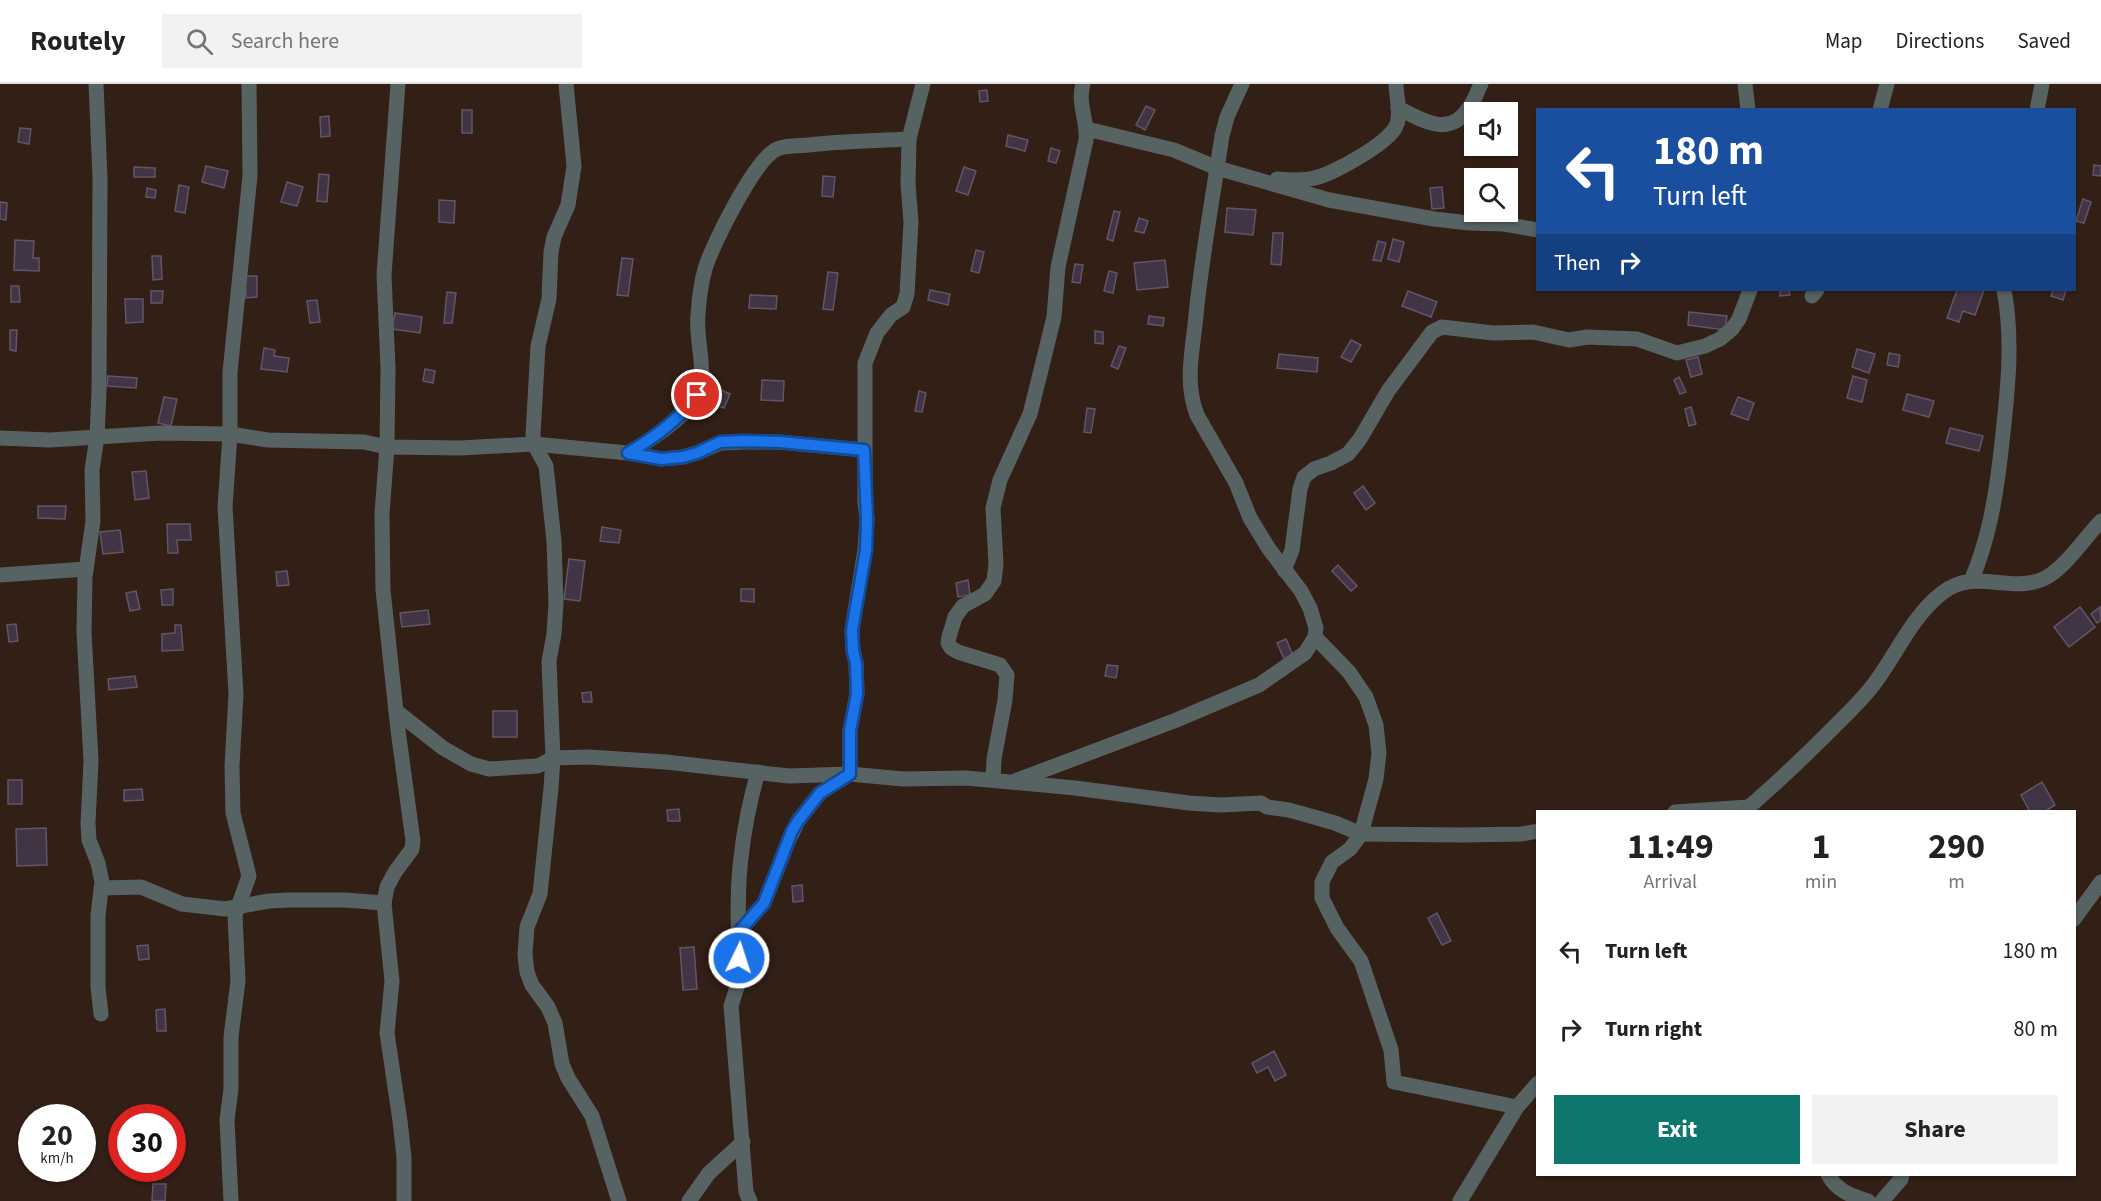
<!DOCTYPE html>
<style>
:root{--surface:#fff;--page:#f2f2f2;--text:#222;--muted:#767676;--line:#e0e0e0;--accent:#0f766e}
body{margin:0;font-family:"Source Sans 3",sans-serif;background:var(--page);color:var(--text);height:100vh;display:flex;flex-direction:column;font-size:22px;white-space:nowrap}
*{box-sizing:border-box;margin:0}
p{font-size:20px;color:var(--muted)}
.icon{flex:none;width:33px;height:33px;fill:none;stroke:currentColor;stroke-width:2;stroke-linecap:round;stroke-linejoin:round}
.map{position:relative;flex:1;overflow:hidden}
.panel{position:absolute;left:1536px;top:726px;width:540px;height:366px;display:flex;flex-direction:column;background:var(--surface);border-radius:0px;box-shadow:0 2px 4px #0004}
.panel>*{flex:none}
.hud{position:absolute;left:1536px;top:24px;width:540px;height:183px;border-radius:0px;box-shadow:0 2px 4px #0004;background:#1a4fa0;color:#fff;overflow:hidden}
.tools{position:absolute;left:1464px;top:18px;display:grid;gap:12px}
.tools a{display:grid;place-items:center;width:54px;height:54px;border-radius:0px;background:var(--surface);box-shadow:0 2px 4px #0004;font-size:30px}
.speed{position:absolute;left:18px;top:1020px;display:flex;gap:12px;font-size:30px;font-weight:700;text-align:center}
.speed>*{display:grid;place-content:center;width:78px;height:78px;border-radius:50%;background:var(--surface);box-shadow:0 2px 4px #0004;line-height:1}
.speed small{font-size:15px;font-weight:400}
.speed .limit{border:9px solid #d22;background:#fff;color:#111}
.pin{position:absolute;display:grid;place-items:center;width:51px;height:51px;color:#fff;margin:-26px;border:3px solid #fff;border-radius:50%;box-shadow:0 2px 6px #0007}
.me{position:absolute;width:66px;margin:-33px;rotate:4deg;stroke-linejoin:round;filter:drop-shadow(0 0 4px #0008)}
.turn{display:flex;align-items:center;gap:21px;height:126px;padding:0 18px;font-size:27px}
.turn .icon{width:78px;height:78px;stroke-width:2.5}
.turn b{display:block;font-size:42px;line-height:51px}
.then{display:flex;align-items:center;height:57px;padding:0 18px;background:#0003;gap:12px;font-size:22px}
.eta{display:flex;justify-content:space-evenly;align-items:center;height:102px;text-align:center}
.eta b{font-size:36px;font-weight:700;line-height:42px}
.action{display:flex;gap:12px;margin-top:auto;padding:12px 18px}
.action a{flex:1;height:69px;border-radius:0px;background:var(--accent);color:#fff;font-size:24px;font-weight:700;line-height:69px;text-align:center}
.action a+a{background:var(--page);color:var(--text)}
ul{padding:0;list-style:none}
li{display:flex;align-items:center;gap:18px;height:78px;padding:0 18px}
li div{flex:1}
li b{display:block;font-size:22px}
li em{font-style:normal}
header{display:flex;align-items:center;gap:36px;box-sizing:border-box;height:84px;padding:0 30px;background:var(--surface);border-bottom:2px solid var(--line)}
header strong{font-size:28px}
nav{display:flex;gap:33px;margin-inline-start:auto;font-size:21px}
.search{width:420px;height:54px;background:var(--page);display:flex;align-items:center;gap:15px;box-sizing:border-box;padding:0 21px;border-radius:0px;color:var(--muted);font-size:22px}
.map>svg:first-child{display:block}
</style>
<header>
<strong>Routely</strong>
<div class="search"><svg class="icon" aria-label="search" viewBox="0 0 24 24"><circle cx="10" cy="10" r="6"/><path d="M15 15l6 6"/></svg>Search here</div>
<nav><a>Map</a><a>Directions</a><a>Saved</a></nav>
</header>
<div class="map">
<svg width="2101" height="1117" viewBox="0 0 2101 1117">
<rect width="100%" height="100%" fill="#321f16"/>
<g fill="#403445" stroke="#625567" stroke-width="1.5">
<polygon points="987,6 988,17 980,18 979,7"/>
<polygon points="1146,22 1155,26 1145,46 1136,41"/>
<rect x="462" y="26" width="10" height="23"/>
<polygon points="329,32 330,52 321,53 320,33"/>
<polygon points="20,44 31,45 29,60 18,58"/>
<polygon points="1008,51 1028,56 1025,67 1006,62"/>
<polygon points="1051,64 1060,67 1056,79 1048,77"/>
<polygon points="2094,81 2101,82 2101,92 2093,91"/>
<polygon points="206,82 228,87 224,104 202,98"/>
<polygon points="134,83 155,84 155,93 134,93"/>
<polygon points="964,83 976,87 968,111 956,107"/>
<polygon points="319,90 329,91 327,118 317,117"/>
<polygon points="823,92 835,93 833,113 822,112"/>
<polygon points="287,98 303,103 297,122 281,118"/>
<polygon points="179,101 189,103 185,129 175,127"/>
<polygon points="1442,103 1444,124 1432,125 1430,104"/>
<polygon points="147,104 156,106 155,114 146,113"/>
<polygon points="2083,115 2091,118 2084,139 2076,137"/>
<polygon points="439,116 455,117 454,139 439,138"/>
<polygon points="0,118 7,119 6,136 0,135"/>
<polygon points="1227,124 1256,126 1253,151 1225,148"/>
<polygon points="1114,127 1120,128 1113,157 1107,155"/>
<polygon points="1139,134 1148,137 1144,149 1135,147"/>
<polygon points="1273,149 1283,149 1281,181 1271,180"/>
<polygon points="1393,155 1404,158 1399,178 1388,175"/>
<polygon points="15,156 34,157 33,174 39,174 39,187 14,186"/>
<polygon points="1378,157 1386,159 1381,177 1373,176"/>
<polygon points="976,166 984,168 979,189 971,187"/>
<polygon points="152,172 161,172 162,195 153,196"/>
<polygon points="622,174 633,175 628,212 617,211"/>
<polygon points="1165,176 1168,203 1137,206 1134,179"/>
<polygon points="1075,180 1083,181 1080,199 1072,198"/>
<polygon points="1109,187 1117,189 1113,209 1104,207"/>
<polygon points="828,188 838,189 833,226 823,225"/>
<polygon points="245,192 257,192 257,213 246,214"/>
<polygon points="11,202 19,202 20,218 11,218"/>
<polygon points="930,206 950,210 948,221 928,216"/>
<polygon points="1780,206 1789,206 1790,211 1780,212"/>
<polygon points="1957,206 1984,206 1975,231 1963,227 1959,238 1947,234"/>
<polygon points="2053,206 2066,206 2063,216 2051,212"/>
<polygon points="151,207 163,207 162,219 151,219"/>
<polygon points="1408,207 1437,218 1431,233 1402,222"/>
<polygon points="447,208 456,209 452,239 444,239"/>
<polygon points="750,211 777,212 776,225 749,224"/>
<polygon points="125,215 143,215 143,238 126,239"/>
<polygon points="317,216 320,238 310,239 307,217"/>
<polygon points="1689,228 1727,232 1725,246 1688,241"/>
<polygon points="395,229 422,233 420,249 392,245"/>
<polygon points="1149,232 1164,234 1163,242 1148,240"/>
<polygon points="10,246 17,246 16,267 10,266"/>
<polygon points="1095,247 1103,248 1103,260 1095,259"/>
<polygon points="1351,256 1361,261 1351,278 1341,273"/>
<polygon points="1119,262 1126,264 1118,285 1111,282"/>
<polygon points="264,264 275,266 274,272 289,274 287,288 261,285"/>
<polygon points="1857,265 1875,270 1869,289 1852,283"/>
<polygon points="1889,269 1900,271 1898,283 1887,281"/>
<polygon points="1279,270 1318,274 1317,288 1277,284"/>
<polygon points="1698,273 1702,290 1691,293 1686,276"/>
<polygon points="425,285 435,287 433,299 423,297"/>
<polygon points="108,292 137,294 136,304 107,302"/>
<polygon points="1853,292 1867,296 1862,318 1847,314"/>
<polygon points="1679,293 1686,308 1680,310 1674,296"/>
<polygon points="762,296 784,297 783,317 761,316"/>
<polygon points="721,306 730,310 724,324 715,321"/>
<polygon points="919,307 926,309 922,328 915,327"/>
<polygon points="1907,310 1934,317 1929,333 1903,326"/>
<polygon points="164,313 177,315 171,342 158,339"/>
<polygon points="1738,313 1754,319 1748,336 1731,330"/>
<polygon points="1691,323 1696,340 1689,342 1685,325"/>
<polygon points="1087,324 1095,325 1091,349 1084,348"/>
<polygon points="1950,344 1983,352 1979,367 1946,359"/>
<polygon points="146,387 149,414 135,416 132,388"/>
<polygon points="1363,402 1375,419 1366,426 1354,409"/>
<polygon points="38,422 66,422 65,435 38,434"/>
<polygon points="167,440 190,440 191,456 177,456 178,469 168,469"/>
<polygon points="602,443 621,446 619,459 600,457"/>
<polygon points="120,446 123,468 103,470 100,448"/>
<polygon points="569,475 585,477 580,517 564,515"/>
<polygon points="1338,481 1357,502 1351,507 1332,487"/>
<polygon points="287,487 289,501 277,502 276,488"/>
<polygon points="968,496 970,511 958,513 956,499"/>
<polygon points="173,505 173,521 162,521 161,506"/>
<polygon points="741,505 754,505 754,518 741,517"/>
<polygon points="136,507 140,525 130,527 126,509"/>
<polygon points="2080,523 2095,543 2069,563 2054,543"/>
<polygon points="2100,523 2101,536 2097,539 2091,530"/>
<polygon points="428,526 430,540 402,543 400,529"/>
<polygon points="16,540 18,557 9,558 7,541"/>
<polygon points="175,541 181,541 183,566 162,567 162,550 175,549"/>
<polygon points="1286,555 1294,574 1285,577 1277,559"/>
<polygon points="1107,581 1118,582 1116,594 1105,592"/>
<polygon points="135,592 137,603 109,606 108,595"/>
<polygon points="591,608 592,618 583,618 582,609"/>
<rect x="493" y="627" width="24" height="26"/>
<rect x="8" y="696" width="14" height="24"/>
<polygon points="2042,698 2055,721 2044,728 2030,728 2021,711"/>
<polygon points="142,705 143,716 124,717 124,706"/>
<polygon points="679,725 680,737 668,737 667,726"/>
<polygon points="46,744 47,781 17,782 16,745"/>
<polygon points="802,801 803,817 793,818 792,802"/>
<polygon points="1437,829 1451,857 1442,861 1428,834"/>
<polygon points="148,861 149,875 139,876 137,862"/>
<polygon points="694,863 697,905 683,906 680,864"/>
<polygon points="165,925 166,947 157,947 156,926"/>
<polygon points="1274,967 1286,991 1275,997 1268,983 1257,989 1252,979"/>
<polygon points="153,1100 166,1100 165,1117 152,1117"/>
</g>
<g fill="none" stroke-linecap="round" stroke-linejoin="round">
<g stroke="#576363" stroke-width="15">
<polyline points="96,0 100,94 99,307 97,353 92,386 93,437 85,493 84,548 91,677 88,739 89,756 98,779 102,798 98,831 98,903 101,930"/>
<polyline points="398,0 384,191 388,284 387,363 382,430 383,506 398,646 413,757 412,765 395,788 387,803 384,819 392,897 387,949 400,1037 404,1073 404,1117"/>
<polyline points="566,0 574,82 568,121 554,153 551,168 549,215 538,262 533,351 534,360 546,382 554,457 556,519 554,550 549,577 553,674 551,704 540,810 527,843 525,871 527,888 532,901 548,923 555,939 562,980 568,994 592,1032 619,1117"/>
<polyline points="1745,0 1748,26"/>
<path d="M1398,24c24,12 51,30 70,1 6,-7 9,-17 13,-25"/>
<polyline points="1880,26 1887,0"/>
<polyline points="2037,26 2042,0"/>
<polyline points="1087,45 1174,66 1217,84 1329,116 1434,135 1469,139 1504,140 1538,146"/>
<path d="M1277,95c11,1 26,2 37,-1 18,-3 76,-36 82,-52 6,-12 0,-29 0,-42"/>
<polyline points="1812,212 1817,206"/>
<polyline points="0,354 50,356 160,349 230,350 268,356 364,358 387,363 460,364 534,360 638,370 661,375 683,373 697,369 720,359 743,358 779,358 864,366"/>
<path d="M628,369c21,-12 58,-35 69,-58 11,-25 -2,-55 1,-81 1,-15 3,-31 7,-45 7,-24 50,-110 72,-120 10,-4 22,-3 32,-4 33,-4 66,-4 100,-6"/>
<polyline points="1284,486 1292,466 1300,405 1304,393 1314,385 1331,379 1348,370 1360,355 1388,307 1432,248 1442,243 1493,249 1533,248 1569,256 1587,253 1637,255 1677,269 1705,262 1720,255 1732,245 1739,235 1750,206"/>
<polyline points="0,491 86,485"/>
<path d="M1971,497c18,-42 25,-85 30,-130 6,-53 13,-109 3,-161"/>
<polyline points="1315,553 1349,588 1366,613 1376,641 1379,669 1376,695 1361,750 1350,765 1332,778 1322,798 1322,814 1337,844 1361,877 1391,966 1394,998 1517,1023"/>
<polyline points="396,627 443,664 471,680 489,685 538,682 553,674 588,673 666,678 789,692 850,690 903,695 966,694 1075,704 1189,719 1221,721 1261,719 1267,723 1289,726 1335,739 1361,750 1462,751 1522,750 1538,747"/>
<path d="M993,696l1,-21 11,-59 2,-25 -7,-10 -42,-13 -7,-4 -3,-5 1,-6 6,-20 8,-11 22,-12 9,-13 2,-17 -3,-56 7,-28 30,-66 10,-40 14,-57 4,-50 28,-127c2,-19 -9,-37 -3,-56"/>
<path d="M1015,697l159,-60 85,-36 46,-32 10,-16 1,-9 -6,-20 -9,-17 -32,-42 -19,-31 -14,-35 -39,-68c-13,-34 -4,-65 -1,-100 6,-60 17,-119 26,-179l5,-19 15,-33"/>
<polyline points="1675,728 1748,723"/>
<path d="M1743,728c32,-27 61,-55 90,-84 14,-14 29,-28 41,-44 22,-29 38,-68 68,-91 33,-26 68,1 101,-14 21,-9 42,-42 58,-58"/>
<polyline points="101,804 141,803 182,820 225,825 269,817 289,816 345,816 384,819"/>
<polyline points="2074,835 2101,798"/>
<polyline points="738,849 764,819 788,758 798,737 820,709 850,690 850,646 857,610 856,579 853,567 852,546 865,466 867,435 865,418 865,279 877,249 891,231 903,223 907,210 911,138 908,100 909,55 923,0"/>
<path d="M1828,1090c8,17 24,22 40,27"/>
<polyline points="231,1117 227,1036 231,1005 231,953 238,897 235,831 249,792 233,729 232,682 236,610 225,423 230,350 230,288 250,92 249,0"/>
<polyline points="689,1117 709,1089 743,1058"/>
<path d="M750,1117l-4,-9 -15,-186 7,-22 1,-11c0,-38 -3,-77 2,-115 3,-29 9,-58 17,-86"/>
<polyline points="1460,1117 1517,1023 1538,999"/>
<polyline points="1882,1117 1901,1095 1902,1090"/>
</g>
</g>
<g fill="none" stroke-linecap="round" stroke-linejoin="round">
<defs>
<path id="route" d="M697,311c-18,25 -43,43 -69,58l33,6 22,-2 14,-4 23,-11 23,-1 37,1 84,8 3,69 -1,31 -14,80 1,21 3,12 1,31 -7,36v44l-30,19 -22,28 -6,10 -28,72 -26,30 1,25"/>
</defs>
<use href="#route" stroke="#114b97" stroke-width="15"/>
<use href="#route" stroke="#1a73e8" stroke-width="10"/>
</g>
</svg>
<div class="tools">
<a><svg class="icon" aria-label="sound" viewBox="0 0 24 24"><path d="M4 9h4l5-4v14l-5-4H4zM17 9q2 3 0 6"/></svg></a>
<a><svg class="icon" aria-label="search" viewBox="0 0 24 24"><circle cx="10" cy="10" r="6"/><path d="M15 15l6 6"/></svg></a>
</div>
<div class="speed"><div>20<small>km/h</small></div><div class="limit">30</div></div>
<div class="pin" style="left:697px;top:311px;background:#d93025"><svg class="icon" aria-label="arrive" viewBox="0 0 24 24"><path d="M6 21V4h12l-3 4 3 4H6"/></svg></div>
<svg class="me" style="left:739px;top:874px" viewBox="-20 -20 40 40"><circle r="17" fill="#1a73e8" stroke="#fff" stroke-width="3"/><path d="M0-11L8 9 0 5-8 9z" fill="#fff"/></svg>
<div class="hud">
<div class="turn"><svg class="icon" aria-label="left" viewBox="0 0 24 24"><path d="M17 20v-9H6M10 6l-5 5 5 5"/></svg><div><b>180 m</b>Turn left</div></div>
<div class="then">Then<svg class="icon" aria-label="right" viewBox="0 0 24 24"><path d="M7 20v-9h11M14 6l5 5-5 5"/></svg></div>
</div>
<section class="panel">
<div class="eta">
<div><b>11:49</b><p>Arrival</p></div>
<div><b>1</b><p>min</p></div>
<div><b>290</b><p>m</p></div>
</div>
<ul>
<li><svg class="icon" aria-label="left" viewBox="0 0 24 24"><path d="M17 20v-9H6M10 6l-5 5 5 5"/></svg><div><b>Turn left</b></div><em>180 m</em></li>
<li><svg class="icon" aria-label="right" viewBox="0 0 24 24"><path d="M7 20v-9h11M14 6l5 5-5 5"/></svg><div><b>Turn right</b></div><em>80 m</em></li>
</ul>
<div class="action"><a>Exit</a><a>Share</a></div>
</section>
</div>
